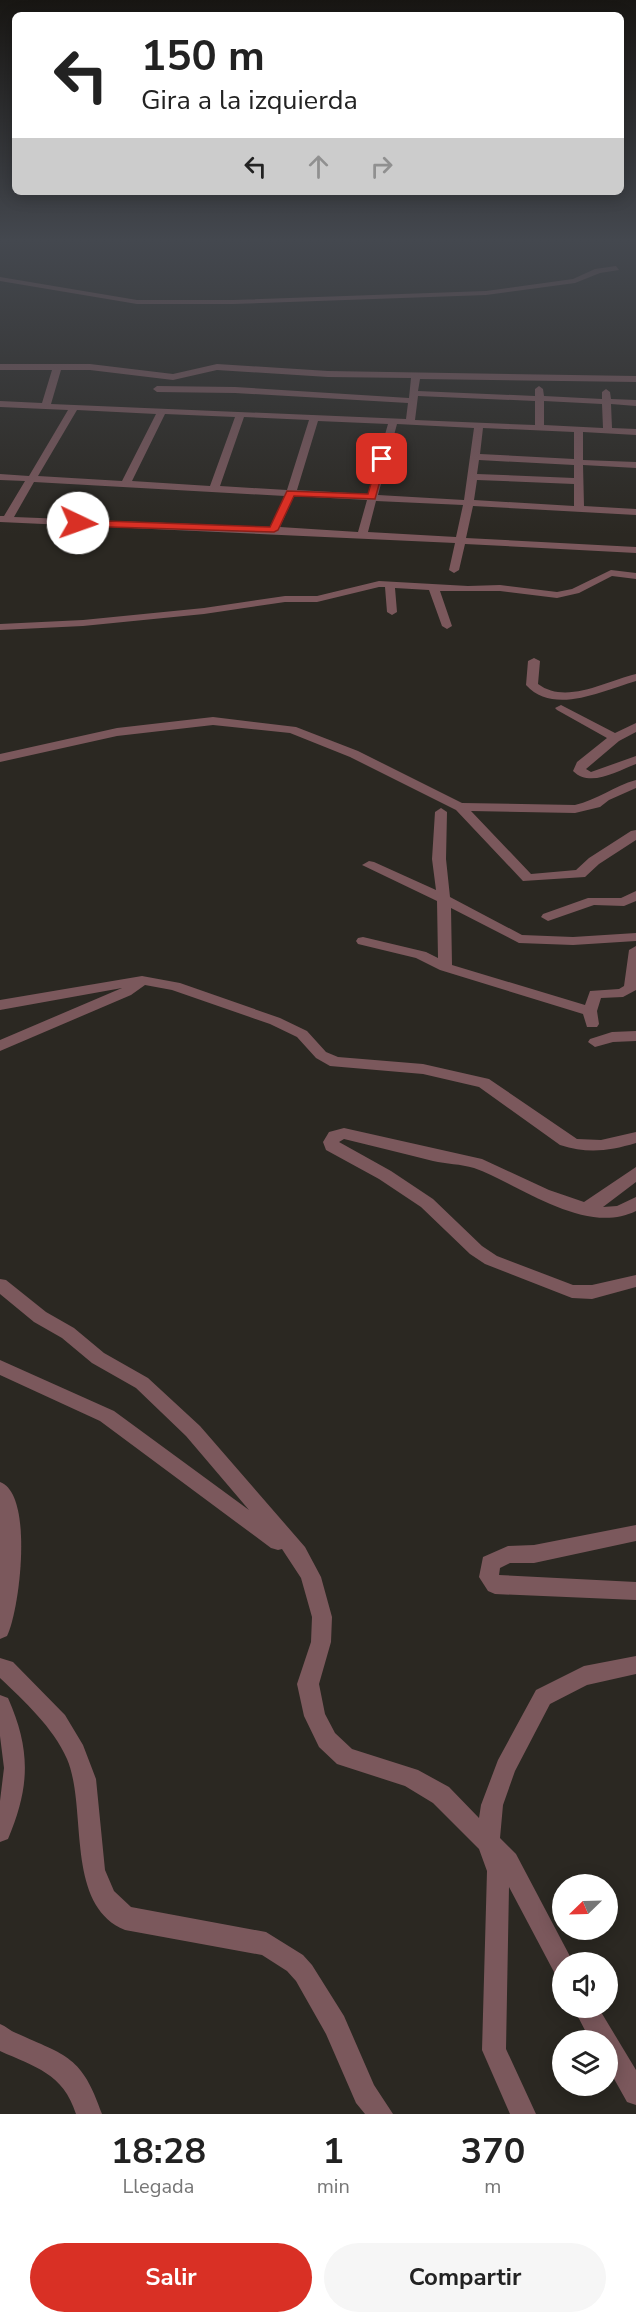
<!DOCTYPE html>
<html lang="es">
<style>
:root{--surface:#fff;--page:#f6f6f6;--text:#222;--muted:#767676;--accent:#d93025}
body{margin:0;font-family:"Nunito Sans",sans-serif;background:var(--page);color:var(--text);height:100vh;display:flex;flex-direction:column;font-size:22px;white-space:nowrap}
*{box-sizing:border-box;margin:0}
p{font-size:20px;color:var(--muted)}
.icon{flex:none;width:33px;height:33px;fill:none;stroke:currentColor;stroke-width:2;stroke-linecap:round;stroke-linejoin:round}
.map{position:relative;height:2114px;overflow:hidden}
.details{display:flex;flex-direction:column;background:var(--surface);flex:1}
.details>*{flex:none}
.hud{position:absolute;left:12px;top:12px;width:612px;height:183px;border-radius:9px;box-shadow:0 3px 15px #0003;background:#fff;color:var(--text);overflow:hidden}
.needle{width:39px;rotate:247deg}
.buttons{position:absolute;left:552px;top:1874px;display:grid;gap:12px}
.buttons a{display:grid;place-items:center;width:66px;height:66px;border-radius:50%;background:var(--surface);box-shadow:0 3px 15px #0003;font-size:30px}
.pin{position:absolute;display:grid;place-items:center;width:51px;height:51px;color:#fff;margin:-26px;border-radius:12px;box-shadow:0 3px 9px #0006}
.me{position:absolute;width:66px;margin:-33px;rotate:93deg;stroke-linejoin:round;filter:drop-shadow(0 0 4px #0008)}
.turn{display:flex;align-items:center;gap:21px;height:126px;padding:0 30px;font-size:27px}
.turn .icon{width:78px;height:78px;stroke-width:2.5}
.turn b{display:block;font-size:42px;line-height:51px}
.lanes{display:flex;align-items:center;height:57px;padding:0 30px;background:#0003;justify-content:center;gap:30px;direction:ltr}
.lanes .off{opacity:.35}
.eta{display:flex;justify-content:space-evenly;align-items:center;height:102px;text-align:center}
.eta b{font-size:36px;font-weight:700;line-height:42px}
.cta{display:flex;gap:12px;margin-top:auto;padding:12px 30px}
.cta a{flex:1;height:69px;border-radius:36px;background:var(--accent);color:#fff;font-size:24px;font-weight:700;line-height:69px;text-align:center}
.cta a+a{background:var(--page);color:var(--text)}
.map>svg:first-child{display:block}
</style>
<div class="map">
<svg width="636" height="2114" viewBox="0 0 636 2114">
<rect width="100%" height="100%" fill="#2b2822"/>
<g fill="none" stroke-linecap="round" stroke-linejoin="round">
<g fill="#7b585c" fill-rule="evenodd">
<polygon points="616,266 619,270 600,273 575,283 486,295 233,304 137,304 0,281 0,277 137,300 233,300 486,291 573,279 595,269"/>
<path d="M0,364h90l83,10 44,-10 111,7 308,5v6l-216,-3 -2,12 117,5v-7l4,-3 4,3 1,7 58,3v-7l4,-3 4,3 1,7 25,1v6l-25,-2 1,24 24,1v6l-53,-3v28l53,2v6l-53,-3 1,41 52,3v6l-163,-9 -7,32 170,9v6l-171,-9 -6,26 -5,3 -5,-3 6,-27 -455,-21v-6h4l21,-35 -25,-1v-6l29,2 39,-66 -68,-3v-6l42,2 10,-33h-52zM61,370h29l83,10 44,-10 111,7 83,1 -2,20 -174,-11 -78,-1 -4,3 4,3 78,1 173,10 -2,16 -355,-15zM418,396l117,5v24l-120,-5zM544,401l58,3 1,24 -59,-3zM77,410l79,4 -34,67 -84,-5zM165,414l70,3 -25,69 -78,-5zM244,417l65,3 -22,70 -67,-4zM318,421l70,3 -20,70 -71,-4zM397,424l77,4 -10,72 -86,-5zM483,428l91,4v27l-94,-5zM479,460l95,5v13l-97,-4zM477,480l97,4v22l-100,-6zM34,482l251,14 -15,31 -256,-10zM294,496l73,4 -9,32 -78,-5zM376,501l87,4 -7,32 -88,-5z"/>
<polygon points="611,570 636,573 636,579 612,576 579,593 557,598 500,591 440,591 452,626 447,629 442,626 429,590 395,588 397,612 392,615 387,612 385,587 379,587 317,602 285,602 204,614 83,626 0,630 0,624 83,620 204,608 285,596 317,596 379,581 468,586 500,585 557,592 572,589"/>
<path d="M534,658l6,3 -2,23c28,21 68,-3 98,-10v7c-32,9 -82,35 -110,4l2,-24z"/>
<path d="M561,705l54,28 21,-10v9l-17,9 -33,28 5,3 45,-16v8c-19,7 -46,24 -63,7l4,-9 30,-24 -50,-28 -2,-2z"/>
<path d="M213,717l83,10 62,24 104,52 113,2c22,-5 39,-19 61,-25v8l-27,12 -9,7 -25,6 -104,-2 60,63 45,-4 13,-12 42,-27 5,-1v10l-37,24 -14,13 -62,4 -67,-71 -106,-53 -60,-24 -77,-8 -96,11 -117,26v-8l117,-26z"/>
<polygon points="441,808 447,812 446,859 450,897 522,935 573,937 636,933 636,941 573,945 519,943 451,908 452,965 585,1005 590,991 619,989 624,986 629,950 636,946 636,990 623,997 601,998 597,1011 599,1024 597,1027 587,1027 583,1014 440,970 416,958 358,944 356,941 358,938 363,937 426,952 438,958 437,901 362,865 369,861 374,862 436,890 432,859 435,812"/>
<polygon points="636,891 636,901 624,906 594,905 548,921 541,917 543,914 588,898 621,898"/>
<path d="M142,976l38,7 100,35 27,13 19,21 12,5 85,7 66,15 88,60 24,1 35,-8v11c-27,8 -48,11 -76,2l-81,-58 -56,-13 -93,-8 -14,-8 -19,-21 -27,-13 -98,-34 -27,-5 -14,10 -131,56v-11l122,-52 -122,22v-10z"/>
<polygon points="636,1031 636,1041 613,1042 595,1047 588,1042 590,1039 612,1032"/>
<path d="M344,1128l138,31 67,31 35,12 52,-35v15l-33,25 14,-1 19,-9v14c-51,25 -115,-26 -162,-43 -13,-4 -28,-4 -41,-7 -29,-7 -59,-15 -89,-22l-5,3 52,29 42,28 49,47 15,10 76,29h19l44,-10v12l-44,12 -20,-1 -87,-34 -15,-10 -49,-47 -42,-28 -53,-29 -3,-8 6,-10z"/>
<polygon points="0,1279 6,1280 46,1312 74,1328 104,1353 148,1378 200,1426 305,1547 321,1577 332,1617 331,1642 319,1684 325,1714 335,1733 352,1749 418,1770 449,1787 479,1818 481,1805 498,1760 536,1690 584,1666 636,1656 636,1674 587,1685 550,1704 515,1771 503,1805 500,1838 516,1854 573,1962 562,1962 562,1976 554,1972 509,1887 506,2049 536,2114 510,2114 482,2050 487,1871 479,1849 433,1803 405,1786 337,1764 319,1747 304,1716 297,1684 311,1642 312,1617 301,1578 282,1549 278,1550 271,1548 100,1421 0,1375 0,1360 114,1411 249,1510 186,1436 136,1388 92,1363 62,1338 34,1322 0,1294"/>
<path d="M0,1482c34,12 20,127 7,154l-7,3z"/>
<polygon points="636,1525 636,1541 534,1563 510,1563 500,1568 499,1575 636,1582 636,1600 495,1594 488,1591 479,1577 483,1557 508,1546 534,1545"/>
<path d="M0,1658l13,4 52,53 18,30 13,34 9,91 9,21 17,16 135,25 37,23 9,10 32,51 30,69 19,29h-28l-9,-11 -30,-69 -30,-53 -9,-10 -25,-16 -137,-25c-61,-25 -37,-122 -58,-171 -14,-32 -43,-58 -67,-81z"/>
<path d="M0,1695l8,3c23,52 22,89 0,141l-8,3v-41l4,-33 -4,-32z"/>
<polygon points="573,2007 598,2007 636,2070 636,2105 627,2102 608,2068 608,2040 590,2040"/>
<path d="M0,2024c6,2 10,7 16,9 51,23 66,23 86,81h-26c-13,-41 -41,-47 -76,-63z"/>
</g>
</g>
<linearGradient id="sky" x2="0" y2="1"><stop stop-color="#181613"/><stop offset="0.45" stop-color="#44484f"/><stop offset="1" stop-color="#44484f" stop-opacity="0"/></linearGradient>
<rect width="636" height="535" fill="url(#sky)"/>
<polygon fill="#d93025" stroke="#8d1f18" stroke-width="1.5" points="382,456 386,459 375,499 294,496 278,530 274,532 78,526 73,523 78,520 270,527 287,491 368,494 378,459"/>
</svg>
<div class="buttons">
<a><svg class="needle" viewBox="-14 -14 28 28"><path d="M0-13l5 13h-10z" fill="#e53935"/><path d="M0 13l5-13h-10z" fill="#767676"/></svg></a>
<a><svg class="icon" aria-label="sound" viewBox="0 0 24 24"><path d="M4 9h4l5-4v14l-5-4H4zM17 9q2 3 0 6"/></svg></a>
<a><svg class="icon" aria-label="layers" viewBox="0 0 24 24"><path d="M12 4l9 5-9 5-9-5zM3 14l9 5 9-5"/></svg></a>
</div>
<div class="pin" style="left:382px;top:459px;background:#d93025"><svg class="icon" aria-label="arrive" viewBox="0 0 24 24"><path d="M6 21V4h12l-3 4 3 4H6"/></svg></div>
<svg class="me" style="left:78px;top:523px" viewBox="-20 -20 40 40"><circle r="19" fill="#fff"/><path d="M0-13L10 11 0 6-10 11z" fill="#d93025"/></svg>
<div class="hud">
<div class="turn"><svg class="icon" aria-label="left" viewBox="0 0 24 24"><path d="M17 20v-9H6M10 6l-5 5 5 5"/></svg><div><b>150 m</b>Gira a la izquierda</div></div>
<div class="lanes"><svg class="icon" aria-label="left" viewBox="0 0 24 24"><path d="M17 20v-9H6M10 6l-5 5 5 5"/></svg><svg class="icon off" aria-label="ahead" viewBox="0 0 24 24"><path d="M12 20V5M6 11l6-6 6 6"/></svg><svg class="icon off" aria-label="right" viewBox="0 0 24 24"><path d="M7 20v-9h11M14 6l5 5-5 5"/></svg></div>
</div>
</div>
<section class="details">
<div class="eta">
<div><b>18:28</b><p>Llegada</p></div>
<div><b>1</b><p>min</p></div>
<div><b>370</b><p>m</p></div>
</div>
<div class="cta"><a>Salir</a><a>Compartir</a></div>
</section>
